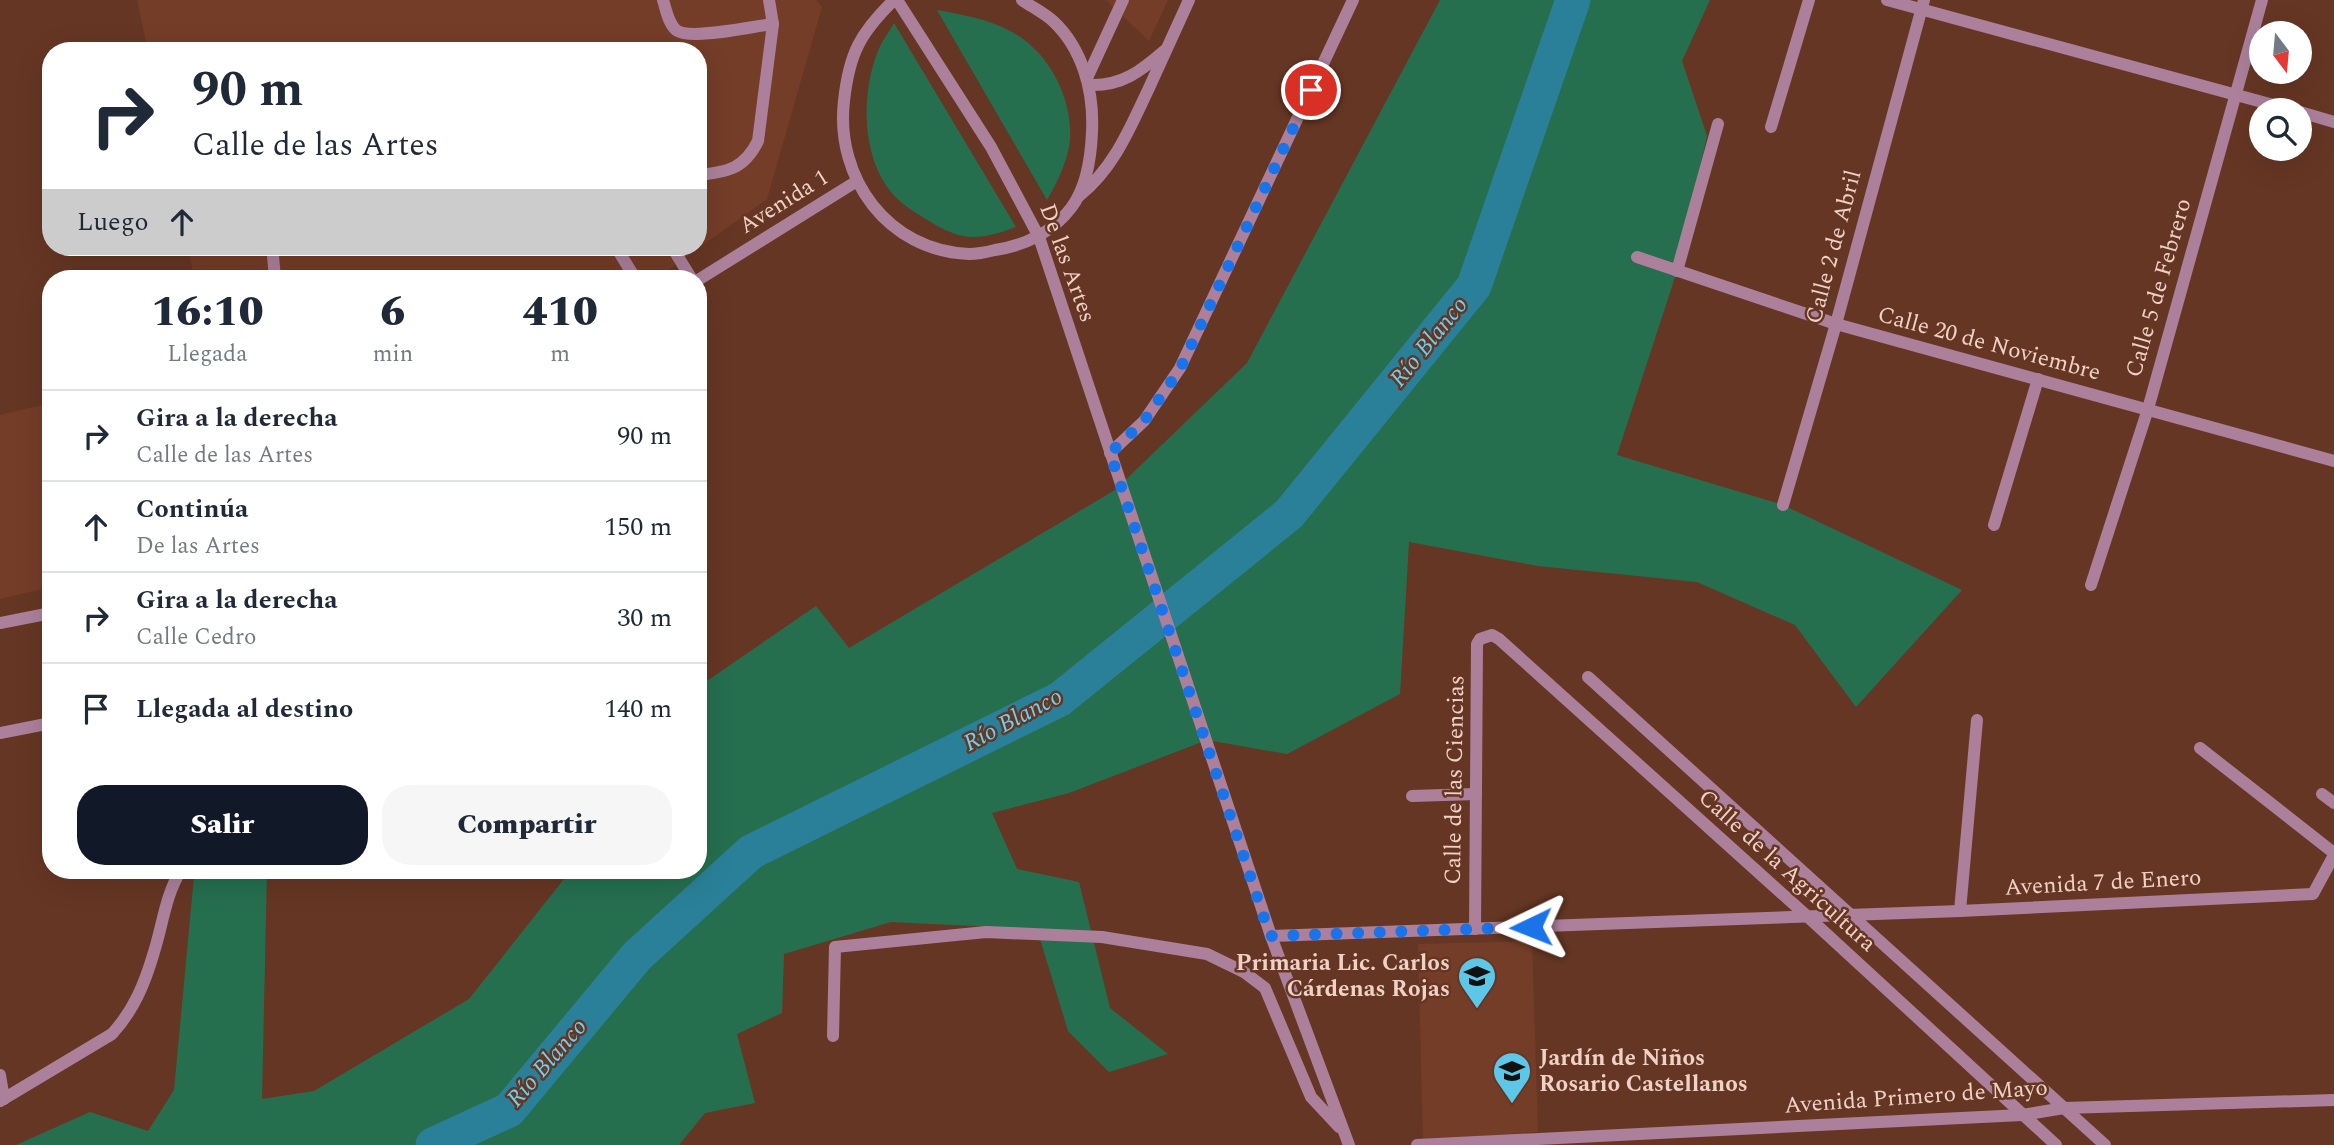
<!DOCTYPE html>
<html lang="es">
<meta charset="utf-8">
<style>
:root{--surface:#fff;--page:#f6f6f7;--text:#1f2937;--muted:#747a83;--line:#e0e1e3;--accent:#111827}
body{margin:0;font-family:Spectral,serif;background:var(--page);color:var(--text);height:100vh;display:flex;flex-direction:column;font-size:26px;white-space:nowrap}
*{box-sizing:border-box;margin:0}
p{font-size:23px;color:var(--muted)}
.icon{flex:none;width:38px;height:38px;fill:none;stroke:currentColor;stroke-width:2;stroke-linecap:round;stroke-linejoin:round}
.map{position:relative;flex:1;overflow:hidden}
.details{position:absolute;left:42px;top:270px;width:665px;height:609px;display:flex;flex-direction:column;background:var(--surface);border-radius:28px;box-shadow:0 7px 28px #0002}
.details>*{flex:none}
.banner{position:absolute;left:42px;top:42px;width:665px;height:214px;border-radius:28px;box-shadow:0 7px 28px #0002;background:#fff;color:var(--text);overflow:hidden}
.needle{width:46px;rotate:164deg}
.fabs{position:absolute;left:2249px;top:21px;display:grid;gap:14px}
.fabs a{display:grid;place-items:center;width:63px;height:63px;border-radius:50%;background:var(--surface);box-shadow:0 7px 28px #0002;font-size:35px}
.pin{position:absolute;display:grid;place-items:center;width:60px;height:60px;color:#fff;margin:-30px;border:4px solid #fff;border-radius:50%;box-shadow:0 2px 7px #0007}
.me{position:absolute;width:77px;margin:-38px;rotate:268deg;stroke-linejoin:round;filter:drop-shadow(0 0 5px #0008)}
.turn{display:flex;align-items:center;gap:24px;height:147px;padding:0 35px;font-size:32px}
.turn .icon{width:91px;height:91px;stroke-width:2.5}
.turn b{display:block;font-size:49px;line-height:60px}
.then{display:flex;align-items:center;height:66px;padding:0 35px;background:#0003;gap:14px;font-size:26px}
.eta{display:flex;justify-content:space-evenly;align-items:center;height:119px;text-align:center}
.eta b{font-size:42px;font-weight:800;line-height:49px}
.action{display:flex;gap:14px;margin-top:auto;padding:14px 35px}
.action a{flex:1;height:80px;border-radius:28px;background:var(--accent);color:#fff;font-size:28px;font-weight:800;line-height:80px;text-align:center}
.action a+a{background:var(--page);color:var(--text)}
ul{padding:0;list-style:none}
li{display:flex;align-items:center;gap:21px;height:91px;padding:0 35px;border-top:2px solid var(--line)}
li div{flex:1}
li b{display:block;font-size:26px}
li em{font-style:normal}
.map>svg:first-child{display:block}
</style>
<div class="map">
<svg width="2334" height="1145" viewBox="0 0 2334 1145">
<rect width="100%" height="100%" fill="#663624"/>
<g fill="#743d28">
<polygon points="137,0 816,0 822,7 767,199 657,278 194,278 188,247 698,247 698,51 148,51"/>
<polygon points="1106,0 1168,0 1149,41"/>
<polygon points="51,403 51,587 0,599 0,415"/>
<polygon points="1532,941 1538,1132 1423,1140 1418,944"/>
</g>
<g fill="#256f4f">
<polygon points="1440,0 1710,0 1682,61 1707,136 1677,271 1617,455 1783,505 1962,590 1856,707 1795,625 1697,582 1538,566 1409,542 1400,694 1287,754 1207,740 1069,793 992,813 1017,869 1079,882 1110,1008 1168,1054 1109,1072 1068,1031 1037,929 891,922 784,954 782,1013 737,1034 755,1103 705,1113 679,1145 16,1145 90,1112 148,1131 174,1090 194,876 217,870 267,870 262,1099 314,1091 469,999 571,870 698,870 698,687 816,606 849,648 1115,490 1247,363"/>
<path d="M937,10c25,5 49,8 73,21 35,18 58,58 60,97 2,25 -11,51 -23,72z"/>
<path d="M894,23l122,204c-38,14 -54,15 -90,-8 -12,-7 -25,-15 -34,-26 -31,-36 -31,-100 -14,-142 4,-10 11,-19 16,-28z"/>
</g>
<g fill="none" stroke-linecap="round" stroke-linejoin="round">
<polyline stroke="#2a8099" stroke-width="35" points="433,1145 509,1110 637,956 751,852 1060,699 1289,514 1474,286 1573,0"/>
<g stroke="#ac809b" stroke-width="12">
<path d="M663,0c3,9 5,23 13,30 14,11 78,-4 97,-6l-15,117c-14,28 -30,31 -60,34"/>
<polyline points="769,0 773,24"/>
<path d="M894,0c-34,33 -45,54 -50,101 -9,77 44,150 125,153 8,0 18,-2 26,-4 29,-4 58,-18 76,-42 16,-21 20,-51 21,-76 2,-40 -9,-83 -39,-111 -9,-8 -21,-14 -31,-21"/>
<polyline points="897,0 991,147 1039,237 1271,936 1349,1145"/>
<polyline points="1887,0 2292,110"/>
<polyline points="1087,78 1123,0"/>
<path d="M1090,85c32,1 51,-14 74,-34"/>
<polyline points="2300,112 2334,122"/>
<polyline points="1771,127 1809,0"/>
<path d="M1079,196c35,-28 51,-68 70,-108 13,-29 27,-59 40,-88"/>
<polyline points="616,247 635,278"/>
<polyline points="672,247 691,278"/>
<polyline points="1637,257 1836,324 2334,461"/>
<polyline points="1677,271 1718,124"/>
<polyline points="275,278 273,256 276,247"/>
<polyline points="698,280 857,181"/>
<polyline points="1110,453 1144,421 1180,368 1353,0"/>
<polyline points="1783,505 1836,324 1924,0"/>
<polyline points="1994,525 2038,379"/>
<polyline points="2091,585 2148,409 2262,0"/>
<polyline points="0,623 51,613"/>
<polyline points="1588,677 2105,1145"/>
<polyline points="0,733 51,723"/>
<polyline points="2200,748 2334,853"/>
<polyline points="2322,794 2334,803"/>
<polyline points="1412,796 1476,794"/>
<polyline points="1960,911 1977,720"/>
<polyline points="1475,929 1477,644 1480,639 1492,635 1499,639 1808,917 2056,1145"/>
<polyline points="1271,936 1960,911 2313,894 2334,855"/>
<polyline points="833,1036 835,947 986,932 1102,937 1207,954 1244,972 1265,988 1311,1097 1339,1127"/>
<polyline points="0,1075 4,1099"/>
<path d="M0,1101l112,-67c22,-24 33,-51 42,-82 9,-28 11,-56 27,-82"/>
<polyline points="1417,1145 2022,1115 2064,1108 2334,1100"/>
</g>
</g>
<g fill="none" stroke-linecap="round" stroke-linejoin="round">
<polyline stroke="#1a73e8" stroke-width="12" stroke-dasharray="0 21.6" points="1311,90 1180,369 1144,421 1110,453 1270,936 1531,927"/>
</g>
<defs>
<symbol id="school-pin" viewBox="-11 -11 22 30"><path d="M0 17L-7.5 6A9.5 9.5 0 1 1 7.5 6Z" fill="#5dc7e8" stroke="#663624"/><path d="M0-5L7-2L0 1L-7-2ZM-4 1L0 2.5L4 1V4Q0 6-4 4Z" fill="#111"/></symbol>
</defs>
<g fill-rule="evenodd">
<use href="#school-pin" x="1455" y="954" width="44" height="60"/>
<use href="#school-pin" x="1490" y="1049" width="44" height="60"/>
</g>
<g text-anchor="middle" dominant-baseline="central" stroke-width="5" stroke-linejoin="round" paint-order="stroke">
<g font-size="23" fill="#efd1c6" stroke="#663624">
<text transform="translate(784 202) rotate(-32)">Avenida 1</text>
<text transform="translate(1834 247) rotate(-75)">Calle 2 de Abril</text>
<text transform="translate(1067 263) rotate(70)">De las Artes</text>
<text transform="translate(2159 288) rotate(-74)">Calle 5 de Febrero</text>
<text transform="translate(1989 344) rotate(15)">Calle 20 de Noviembre</text>
<text transform="translate(1455 780) rotate(-89)">Calle de las Ciencias</text>
<text transform="translate(1787 871) rotate(42)">Calle de la Agricultura</text>
<text transform="translate(2103 883) rotate(-3)">Avenida 7 de Enero</text>
<text transform="translate(1916 1097) rotate(-4)">Avenida Primero de Mayo</text>
</g>
<g font-size="23" font-weight="bold" fill="#efd1c6" stroke="#663624" text-anchor="end">
<text x="1450" y="963">Primaria Lic. Carlos<tspan x="1450" dy="26">Cárdenas Rojas</tspan></text>
<text x="1539" y="1058" text-anchor="start">Jardín de Niños<tspan x="1539" dy="26">Rosario Castellanos</tspan></text>
</g>
<g font-size="24" font-style="italic" fill="#6ad1f1" stroke="#663624">
<text transform="translate(1429 342) rotate(-51)">Río Blanco</text>
<text transform="translate(1013 720) rotate(-28)">Río Blanco</text>
<text transform="translate(547 1063) rotate(-49)">Río Blanco</text>
</g>
</g>
</svg>
<div class="fabs">
<a><svg class="needle" viewBox="-14 -14 28 28"><path d="M0-13l5 13h-10z" fill="#e53935"/><path d="M0 13l5-13h-10z" fill="#747a83"/></svg></a>
<a><svg class="icon" aria-label="search" viewBox="0 0 24 24"><circle cx="10" cy="10" r="6"/><path d="M15 15l6 6"/></svg></a>
</div>
<div class="pin" style="left:1311px;top:90px;background:#d93025"><svg class="icon" aria-label="arrive" viewBox="0 0 24 24"><path d="M6 21V4h12l-3 4 3 4H6"/></svg></div>
<svg class="me" style="left:1531px;top:927px" viewBox="-20 -20 40 40"><path d="M0-17L14 15 0 8-14 15z" fill="#1a73e8" stroke="#fff" stroke-width="4"/></svg>
<div class="banner">
<div class="turn"><svg class="icon" aria-label="right" viewBox="0 0 24 24"><path d="M7 20v-9h11M14 6l5 5-5 5"/></svg><div><b>90 m</b>Calle de las Artes</div></div>
<div class="then">Luego<svg class="icon" aria-label="ahead" viewBox="0 0 24 24"><path d="M12 20V5M6 11l6-6 6 6"/></svg></div>
</div>
<section class="details">
<div class="eta">
<div><b>16:10</b><p>Llegada</p></div>
<div><b>6</b><p>min</p></div>
<div><b>410</b><p>m</p></div>
</div>
<ul>
<li><svg class="icon" aria-label="right" viewBox="0 0 24 24"><path d="M7 20v-9h11M14 6l5 5-5 5"/></svg><div><b>Gira a la derecha</b><p>Calle de las Artes</p></div><em>90 m</em></li>
<li><svg class="icon" aria-label="ahead" viewBox="0 0 24 24"><path d="M12 20V5M6 11l6-6 6 6"/></svg><div><b>Continúa</b><p>De las Artes</p></div><em>150 m</em></li>
<li><svg class="icon" aria-label="right" viewBox="0 0 24 24"><path d="M7 20v-9h11M14 6l5 5-5 5"/></svg><div><b>Gira a la derecha</b><p>Calle Cedro</p></div><em>30 m</em></li>
<li><svg class="icon" aria-label="arrive" viewBox="0 0 24 24"><path d="M6 21V4h12l-3 4 3 4H6"/></svg><div><b>Llegada al destino</b></div><em>140 m</em></li>
</ul>
<div class="action"><a>Salir</a><a>Compartir</a></div>
</section>
</div>
